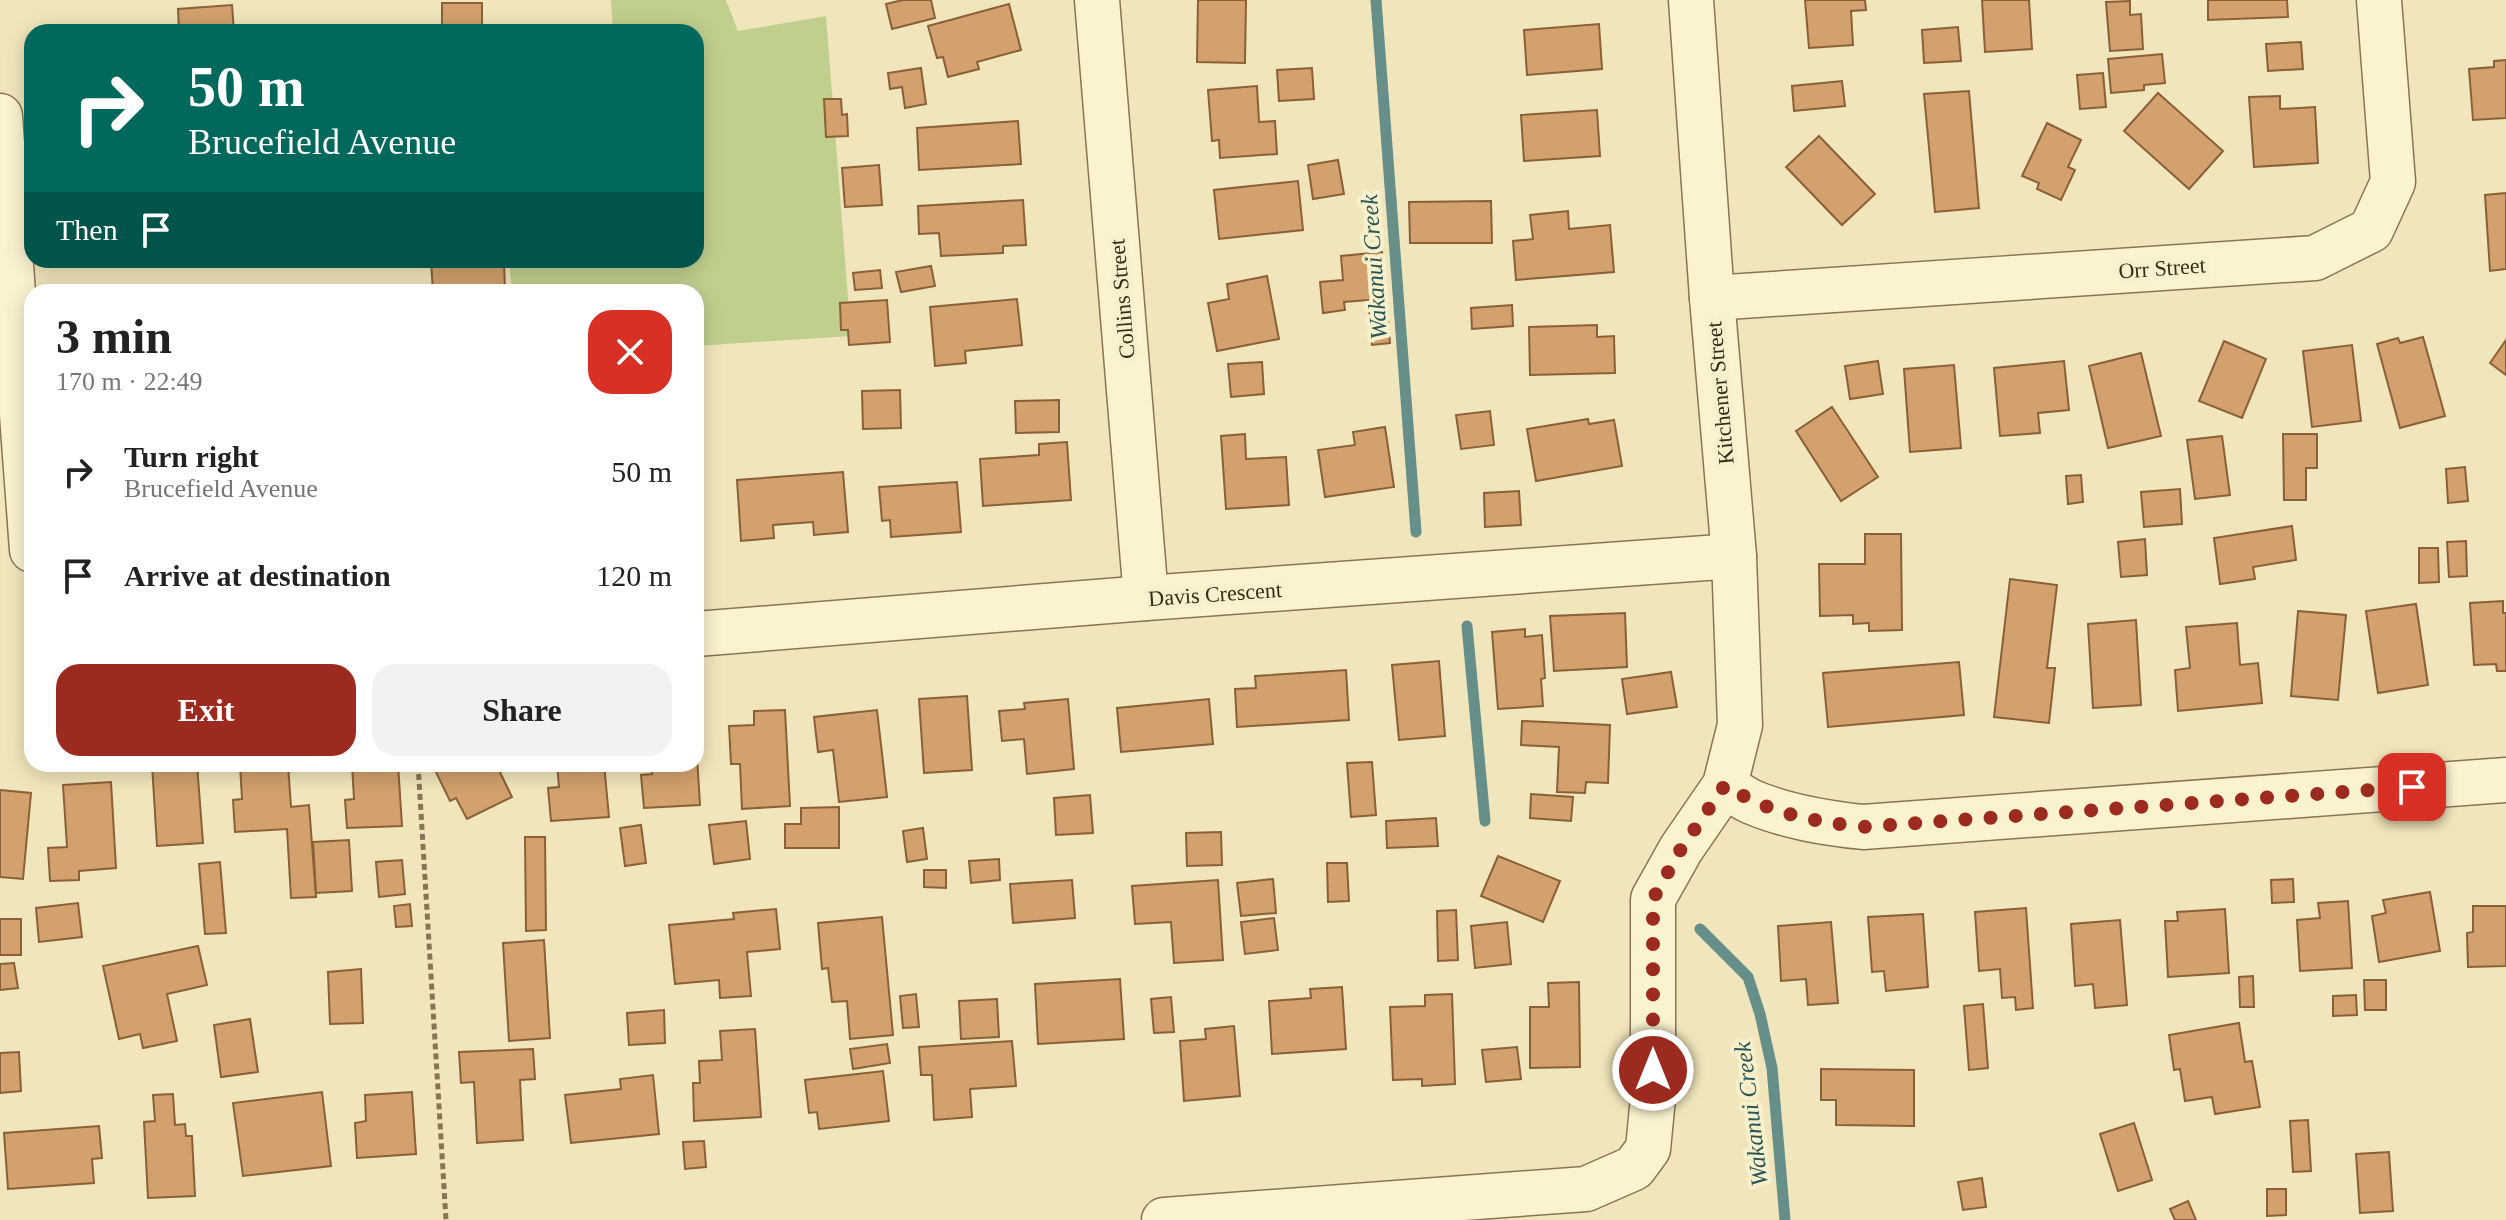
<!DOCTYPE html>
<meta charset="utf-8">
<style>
:root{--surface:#fff;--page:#f2f2f2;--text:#222;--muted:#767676;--accent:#9d2a1f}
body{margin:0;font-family:Georgia,serif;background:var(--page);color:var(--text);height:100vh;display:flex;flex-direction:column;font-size:30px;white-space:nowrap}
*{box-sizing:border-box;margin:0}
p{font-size:26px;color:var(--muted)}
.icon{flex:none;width:44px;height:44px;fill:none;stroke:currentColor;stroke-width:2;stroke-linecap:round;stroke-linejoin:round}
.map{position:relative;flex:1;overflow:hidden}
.details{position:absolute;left:24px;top:284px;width:680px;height:488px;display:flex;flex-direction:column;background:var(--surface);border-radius:24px;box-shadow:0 4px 20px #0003}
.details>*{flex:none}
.hud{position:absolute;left:24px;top:24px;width:680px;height:244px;border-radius:24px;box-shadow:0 4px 20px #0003;background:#00695c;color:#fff;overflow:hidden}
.pin{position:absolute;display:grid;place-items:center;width:68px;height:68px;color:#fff;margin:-34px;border-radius:16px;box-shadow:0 4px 12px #0006}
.me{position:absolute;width:88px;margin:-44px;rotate:0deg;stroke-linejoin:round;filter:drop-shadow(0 0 6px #0008)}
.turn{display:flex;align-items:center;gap:28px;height:168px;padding:0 32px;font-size:36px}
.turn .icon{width:104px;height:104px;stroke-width:2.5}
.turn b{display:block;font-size:56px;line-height:68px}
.then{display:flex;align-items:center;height:76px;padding:0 32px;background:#0003;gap:16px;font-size:30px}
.round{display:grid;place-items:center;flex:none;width:84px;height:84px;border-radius:24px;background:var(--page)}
.summary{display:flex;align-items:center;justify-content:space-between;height:136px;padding:0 32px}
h1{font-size:48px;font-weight:700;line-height:60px}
.primary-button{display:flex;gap:16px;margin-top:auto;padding:16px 32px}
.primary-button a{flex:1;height:92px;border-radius:24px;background:var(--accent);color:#fff;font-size:32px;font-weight:700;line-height:92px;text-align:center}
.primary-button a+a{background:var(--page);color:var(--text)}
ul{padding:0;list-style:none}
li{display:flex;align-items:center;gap:24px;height:104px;padding:0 32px}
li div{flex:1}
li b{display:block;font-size:30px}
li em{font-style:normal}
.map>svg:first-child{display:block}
</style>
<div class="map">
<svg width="2506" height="1220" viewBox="0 0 2506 1220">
<rect width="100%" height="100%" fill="#f1e6bb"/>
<polygon fill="#c1cf8e" points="611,0 726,0 738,31 826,16 851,336 696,346 696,292 512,292 509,260 696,260 696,32 613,32"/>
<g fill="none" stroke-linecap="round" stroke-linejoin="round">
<g stroke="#678f89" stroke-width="11">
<polyline points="1376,0 1416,532"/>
<polyline points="1467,626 1485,821"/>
<polyline points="1700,929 1748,977 1760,1014 1772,1068 1785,1220"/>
</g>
</g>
<g fill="#d2a16d" stroke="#8a6038" stroke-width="2">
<polygon points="903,0 931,0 935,18 892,29 886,4"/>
<polygon points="1198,0 1246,0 1245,63 1197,62"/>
<polygon points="1805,0 1865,0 1866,10 1851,11 1853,45 1809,48"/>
<polygon points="1982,0 2029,0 2032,49 1985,52"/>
<polygon points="2208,0 2287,0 2288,17 2208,20"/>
<polygon points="2130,1 2130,15 2141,14 2143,49 2110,51 2106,2"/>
<rect x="442" y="3" width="40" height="29"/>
<polygon points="1009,4 1021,50 977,62 979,69 948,77 943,57 937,58 928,26"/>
<polygon points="232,5 234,32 179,32 178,9"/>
<polygon points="1599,24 1602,69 1527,75 1524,30"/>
<polygon points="1958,27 1961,61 1924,63 1922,30"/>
<polygon points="2301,42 2303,69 2268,71 2266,44"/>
<polygon points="2162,54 2165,83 2144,85 2144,90 2111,93 2108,59"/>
<polygon points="2506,60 2506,118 2473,120 2469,69 2494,67 2494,61"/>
<polygon points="921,68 926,104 905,108 902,87 890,89 888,73"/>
<polygon points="1312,68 1314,99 1279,101 1277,70"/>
<polygon points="2103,73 2106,107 2080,109 2077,75"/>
<polygon points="1842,81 1845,106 1794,111 1792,86"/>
<polygon points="1257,86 1259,122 1275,121 1277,154 1220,158 1219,140 1212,141 1208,90"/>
<polygon points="1969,91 1979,208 1935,212 1924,94"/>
<polygon points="2158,93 2223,151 2189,189 2124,131"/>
<polygon points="2280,96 2280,109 2315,107 2318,163 2254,167 2249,97"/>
<polygon points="824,99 841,99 842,115 847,114 848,136 826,137"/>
<polygon points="1597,110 1600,156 1524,161 1521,115"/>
<polygon points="1018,121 1021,164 919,170 917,128"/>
<polygon points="2047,123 2081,140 2068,167 2075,170 2061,200 2037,189 2039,183 2022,176"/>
<polygon points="1819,136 1875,194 1842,225 1786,167"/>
<polygon points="1338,160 1344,194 1313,199 1308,165"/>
<polygon points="879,165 882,205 845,207 842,168"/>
<polygon points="1298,181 1303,230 1219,239 1214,190"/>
<polygon points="2506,193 2506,269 2490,271 2485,195"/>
<polygon points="1023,200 1026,245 1003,246 1003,253 941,256 939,233 919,234 918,206"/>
<polygon points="1491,201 1492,243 1410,243 1409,202"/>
<polygon points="1568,211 1569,229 1610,225 1614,272 1516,280 1513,241 1533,239 1530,215"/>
<polygon points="1382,252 1390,343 1372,345 1368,300 1344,302 1345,310 1323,313 1320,282 1343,280 1341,256"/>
<polygon points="431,260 504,260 505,292 433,292"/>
<polygon points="931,266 935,286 901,292 896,272"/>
<polygon points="880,270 882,288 855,290 853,273"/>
<polygon points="1267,276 1279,339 1217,351 1208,303 1229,299 1227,284"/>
<polygon points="1017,299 1022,345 965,351 966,363 935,366 930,307"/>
<polygon points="887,300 890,342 849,345 848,330 841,330 840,303"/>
<polygon points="1512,305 1513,326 1472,329 1471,308"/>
<polygon points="1597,325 1597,337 1614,336 1615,373 1530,375 1529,327"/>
<polygon points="2423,337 2445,416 2400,428 2377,344 2398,338 2400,343"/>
<polygon points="2506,340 2506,375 2490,363"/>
<polygon points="2224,341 2266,359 2242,418 2199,401"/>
<polygon points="2352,345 2361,421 2312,427 2303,351"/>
<polygon points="2141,353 2161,436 2108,448 2089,366"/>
<polygon points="1878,361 1883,394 1850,399 1845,366"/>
<polygon points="2064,361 2069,410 2038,413 2040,433 2000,436 1994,368"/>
<polygon points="1262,362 1264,394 1231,397 1228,364"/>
<polygon points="1954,365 1961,448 1910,452 1904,369"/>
<polygon points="900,390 901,428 863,429 862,391"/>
<polygon points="1059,400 1059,432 1016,433 1015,401"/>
<polygon points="1832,407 1878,477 1841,501 1796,431"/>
<polygon points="1490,411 1494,445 1461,449 1456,415"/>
<polygon points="1588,419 1589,424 1614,420 1622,466 1536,481 1527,429"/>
<polygon points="1385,427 1394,487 1325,497 1318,450 1355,445 1353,432"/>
<polygon points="1245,434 1246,459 1286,457 1289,505 1226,509 1221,436"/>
<polygon points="2283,434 2317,434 2317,468 2306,468 2306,500 2284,500"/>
<polygon points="2222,436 2230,495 2195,499 2187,440"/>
<polygon points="1067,442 1071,500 983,506 980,459 1039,455 1039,444"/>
<polygon points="2465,467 2468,501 2448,503 2446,469"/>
<polygon points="843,472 848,532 814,535 813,522 773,525 774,538 741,541 737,480"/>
<polygon points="2081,475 2083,502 2068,504 2066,476"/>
<polygon points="957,482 961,532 891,537 890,520 882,521 879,487"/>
<polygon points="2180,489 2182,524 2144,527 2141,492"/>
<polygon points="1519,491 1521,525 1485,527 1484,493"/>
<polygon points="2292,526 2296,560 2253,567 2255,579 2220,584 2214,538"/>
<polygon points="1865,534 1901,534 1902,630 1869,631 1869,623 1853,624 1853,615 1820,616 1819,564 1865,564"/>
<polygon points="2145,539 2147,575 2121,577 2118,542"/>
<polygon points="2466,541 2467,576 2449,577 2447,542"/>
<polygon points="2419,548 2438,548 2439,582 2419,583"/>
<polygon points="2010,579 2057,585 2047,668 2055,668 2049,723 1994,717"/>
<polygon points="2503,601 2503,613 2506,613 2506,671 2497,671 2496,664 2474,665 2470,603"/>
<polygon points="2416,604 2428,685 2378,693 2366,611"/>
<polygon points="2298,611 2346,615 2338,700 2291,696"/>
<polygon points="1625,613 1627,667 1554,671 1550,616"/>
<polygon points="2136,620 2141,705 2093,708 2088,624"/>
<polygon points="2237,623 2240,665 2258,663 2262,703 2178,711 2175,670 2190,668 2186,627"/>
<polygon points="1525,629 1525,637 1542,635 1545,678 1541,679 1543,706 1498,709 1492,632"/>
<polygon points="1439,661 1445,736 1399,740 1392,665"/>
<polygon points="1959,662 1964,715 1828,727 1823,673"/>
<polygon points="1346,670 1349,720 1237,727 1235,689 1256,688 1255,676"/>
<polygon points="1671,672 1677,707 1627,714 1622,679"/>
<polygon points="967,696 972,770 924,773 919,699"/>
<polygon points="1068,699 1074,769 1027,774 1024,739 1002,741 999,711 1025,709 1024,703"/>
<polygon points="1209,699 1213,744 1121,752 1117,708"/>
<polygon points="785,710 790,806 742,809 740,764 731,764 729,726 754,725 754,711"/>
<polygon points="877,710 887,797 839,802 833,750 818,752 814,717"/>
<polygon points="1522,721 1610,725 1608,783 1586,782 1585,793 1557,792 1559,747 1521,745"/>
<polygon points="696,740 700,805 644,808 641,775 652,774 651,764 696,764"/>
<polygon points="1372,762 1376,815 1351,817 1347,763"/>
<polygon points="152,764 197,764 203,843 157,846"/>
<polygon points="240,764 288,764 291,807 309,805 316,897 291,898 287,829 235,832 233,800 242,799"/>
<polygon points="352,764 398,764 402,826 347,828 345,800 354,799"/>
<polygon points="436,764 496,764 512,797 467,819 456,798 450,801 433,766"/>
<polygon points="557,764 604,764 609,817 551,821 548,788 559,787"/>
<polygon points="111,782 116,868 79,871 79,880 50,881 48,848 67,847 63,785"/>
<polygon points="0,790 31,793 23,879 0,877"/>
<polygon points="1531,794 1573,797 1571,821 1530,818"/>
<polygon points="1090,795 1093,833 1056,835 1054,798"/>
<polygon points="839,807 839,848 785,848 785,824 801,824 801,808"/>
<polygon points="1436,818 1438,846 1387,848 1386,821"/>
<polygon points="746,821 750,859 714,864 709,825"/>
<polygon points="641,825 646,863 625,866 620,828"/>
<polygon points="923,828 927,859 907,862 903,831"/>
<polygon points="1221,832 1222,865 1187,866 1186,833"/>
<polygon points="525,837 545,837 546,930 526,931"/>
<polygon points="349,840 352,891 316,893 313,842"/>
<polygon points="1498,856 1560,881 1543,922 1481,896"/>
<polygon points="999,859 1000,880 971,883 969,861"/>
<polygon points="402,860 405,894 379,897 376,862"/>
<polygon points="220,862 226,933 205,934 199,864"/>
<polygon points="1327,863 1347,863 1349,901 1328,902"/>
<polygon points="924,870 946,870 946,888 924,887"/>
<polygon points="1273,879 1276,913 1241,916 1237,883"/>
<polygon points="2293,879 2294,902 2272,903 2271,880"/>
<polygon points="1072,880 1075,918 1013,923 1010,884"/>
<polygon points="1218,880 1223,960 1174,963 1171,922 1135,924 1132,886"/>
<polygon points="2430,892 2440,951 2379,962 2372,916 2386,913 2383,900"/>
<polygon points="2348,901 2352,968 2300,971 2297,920 2320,918 2318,903"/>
<polygon points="78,903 82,937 39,942 36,908"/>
<polygon points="410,904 412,926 396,927 394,906"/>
<polygon points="2473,906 2506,906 2506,966 2468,967 2467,933 2473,932"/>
<polygon points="2026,908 2033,1008 2016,1010 2015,997 2002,998 2000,969 1979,971 1975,912"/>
<polygon points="776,909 780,949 747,952 751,996 720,998 719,980 675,984 669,925 734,919 733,913"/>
<polygon points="2225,909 2229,973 2168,977 2165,921 2178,921 2177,912"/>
<polygon points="1456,910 1458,960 1438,961 1437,911"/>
<polygon points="1923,914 1928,987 1886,991 1884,971 1872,972 1868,917"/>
<polygon points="882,917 893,1035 850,1039 847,1001 832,1002 828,968 822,969 818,923"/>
<polygon points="1274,918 1278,950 1245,954 1241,922"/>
<rect x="0" y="919" width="21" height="36"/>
<polygon points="2120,920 2127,1005 2095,1008 2093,984 2075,986 2071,924"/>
<polygon points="1507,922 1511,964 1475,968 1471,926"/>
<polygon points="1831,922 1838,1003 1808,1005 1806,979 1781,981 1778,926"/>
<polygon points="544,940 550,1038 509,1041 503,943"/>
<polygon points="198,946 207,985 167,994 177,1041 143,1048 140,1034 119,1039 103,966"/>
<polygon points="14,963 18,988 0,990 0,964"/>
<polygon points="361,969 363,1023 330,1024 328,972"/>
<polygon points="2253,976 2254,1007 2240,1007 2239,977"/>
<polygon points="1120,979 1124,1039 1038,1044 1035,984"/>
<polygon points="2364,980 2386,980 2386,1010 2365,1010"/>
<polygon points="1579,982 1580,1067 1530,1068 1530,1007 1549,1007 1548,983"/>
<polygon points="1342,987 1346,1049 1272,1054 1269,1001 1311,998 1310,989"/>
<polygon points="916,994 919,1027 903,1028 900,996"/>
<polygon points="1452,994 1455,1084 1422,1086 1422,1079 1393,1080 1390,1007 1425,1006 1425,995"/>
<polygon points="2356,995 2357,1015 2333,1016 2333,996"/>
<polygon points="1171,997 1174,1032 1154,1033 1151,999"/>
<polygon points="997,999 999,1037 961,1039 959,1001"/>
<polygon points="1983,1004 1988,1068 1969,1070 1964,1006"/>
<polygon points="664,1010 665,1043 629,1045 627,1013"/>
<polygon points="250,1019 258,1072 221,1077 214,1025"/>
<polygon points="2239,1023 2245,1062 2252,1061 2260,1107 2215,1114 2212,1097 2185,1101 2180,1069 2174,1070 2169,1035"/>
<polygon points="1234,1026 1240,1096 1184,1101 1180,1041 1206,1039 1205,1029"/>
<polygon points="755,1029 761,1117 694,1121 693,1083 700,1083 699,1061 722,1060 720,1031"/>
<polygon points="1012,1041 1016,1086 970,1089 972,1117 934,1120 932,1075 921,1075 919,1047"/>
<polygon points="887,1044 890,1063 853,1069 850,1049"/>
<polygon points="1517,1047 1521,1079 1486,1082 1482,1050"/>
<polygon points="533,1049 535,1079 520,1080 523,1140 477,1143 474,1082 461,1083 459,1052"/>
<polygon points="19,1052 21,1091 0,1093 0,1053"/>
<polygon points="1821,1069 1914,1070 1914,1126 1836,1125 1836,1100 1821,1100"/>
<polygon points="883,1071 889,1121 819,1129 817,1112 809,1113 805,1080"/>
<polygon points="653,1075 659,1134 571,1143 565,1095 621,1089 620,1079"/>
<polygon points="322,1092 331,1166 243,1176 233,1103"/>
<polygon points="412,1092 416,1154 357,1158 355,1123 366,1121 365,1095"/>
<polygon points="173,1094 175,1125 185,1124 186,1136 192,1136 195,1196 148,1198 144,1122 155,1121 153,1095"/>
<polygon points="2308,1120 2311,1171 2293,1172 2290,1121"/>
<polygon points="2134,1123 2152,1180 2118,1191 2100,1134"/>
<polygon points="99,1126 102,1158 92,1159 94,1183 8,1189 4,1133"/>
<polygon points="704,1141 706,1167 685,1169 683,1142"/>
<polygon points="2389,1152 2393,1211 2360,1213 2356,1154"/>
<polygon points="1982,1178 1986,1207 1963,1210 1958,1182"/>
<polygon points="2267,1189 2286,1189 2286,1215 2267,1216"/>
<polygon points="2188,1201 2196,1220 2175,1220 2170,1209"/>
</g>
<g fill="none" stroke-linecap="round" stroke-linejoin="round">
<defs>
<g id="minor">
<polyline points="1097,0 1146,598"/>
<polyline points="0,116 32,550"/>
<polyline points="1712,298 2315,258 2371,230 2393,182 2379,0"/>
<polyline points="696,634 1146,598 1734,556"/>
<path d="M1725,785c9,6 17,13 27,17 35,15 74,21 111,25l643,-47"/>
<polyline points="1164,1220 1586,1189 1634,1168 1648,1149 1653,1098 1653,899 1681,849 1725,785 1740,725 1734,556 1712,298 1691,0"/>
</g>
</defs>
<use href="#minor" stroke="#897554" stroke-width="47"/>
<polyline stroke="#897554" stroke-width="5" stroke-dasharray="6 4" stroke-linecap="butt" points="418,764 446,1220"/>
<use href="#minor" stroke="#fbf2ce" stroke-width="44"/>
</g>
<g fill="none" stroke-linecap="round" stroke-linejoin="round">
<path stroke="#9d2a1f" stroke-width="14" stroke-dasharray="0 25.2" d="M1653,1070v-171l28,-50 44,-64c44,29 87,36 138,42l549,-40"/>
</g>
<g text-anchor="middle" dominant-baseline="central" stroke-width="8" stroke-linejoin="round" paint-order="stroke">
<g font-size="22" fill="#372b1a" stroke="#f8efcb">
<text transform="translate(2162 268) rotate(-4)">Orr Street</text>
<text transform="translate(1122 299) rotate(-95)">Collins Street</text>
<text transform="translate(1720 393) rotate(-95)">Kitchener Street</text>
<text transform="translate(1215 594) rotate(-4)">Davis Crescent</text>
</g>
<g font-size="24" font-style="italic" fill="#285658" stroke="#f8efcb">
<text transform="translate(1374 267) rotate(-94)">Wakanui Creek</text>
<text transform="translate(1751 1114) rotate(-97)">Wakanui Creek</text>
</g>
</g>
</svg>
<div class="pin" style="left:2412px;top:787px;background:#d93025"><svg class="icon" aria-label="arrive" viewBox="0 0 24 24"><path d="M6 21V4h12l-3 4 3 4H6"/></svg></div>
<svg class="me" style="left:1653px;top:1070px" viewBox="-20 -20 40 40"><circle r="17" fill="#9d2a1f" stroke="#fff" stroke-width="3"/><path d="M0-11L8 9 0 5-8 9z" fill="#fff"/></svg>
<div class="hud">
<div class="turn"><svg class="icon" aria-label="right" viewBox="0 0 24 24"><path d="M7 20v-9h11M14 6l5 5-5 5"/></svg><div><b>50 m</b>Brucefield Avenue</div></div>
<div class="then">Then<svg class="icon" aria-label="arrive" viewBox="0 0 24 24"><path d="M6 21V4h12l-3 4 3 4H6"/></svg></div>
</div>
<section class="details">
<div class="summary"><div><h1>3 min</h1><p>170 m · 22:49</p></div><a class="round" style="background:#d93025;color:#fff"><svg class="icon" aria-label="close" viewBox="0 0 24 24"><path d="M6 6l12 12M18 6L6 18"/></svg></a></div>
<ul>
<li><svg class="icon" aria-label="right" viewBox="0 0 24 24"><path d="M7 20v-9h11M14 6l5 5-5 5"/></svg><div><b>Turn right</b><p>Brucefield Avenue</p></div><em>50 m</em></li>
<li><svg class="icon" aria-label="arrive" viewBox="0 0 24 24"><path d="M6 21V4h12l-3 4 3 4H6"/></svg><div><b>Arrive at destination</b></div><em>120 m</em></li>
</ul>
<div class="primary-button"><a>Exit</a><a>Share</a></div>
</section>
</div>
